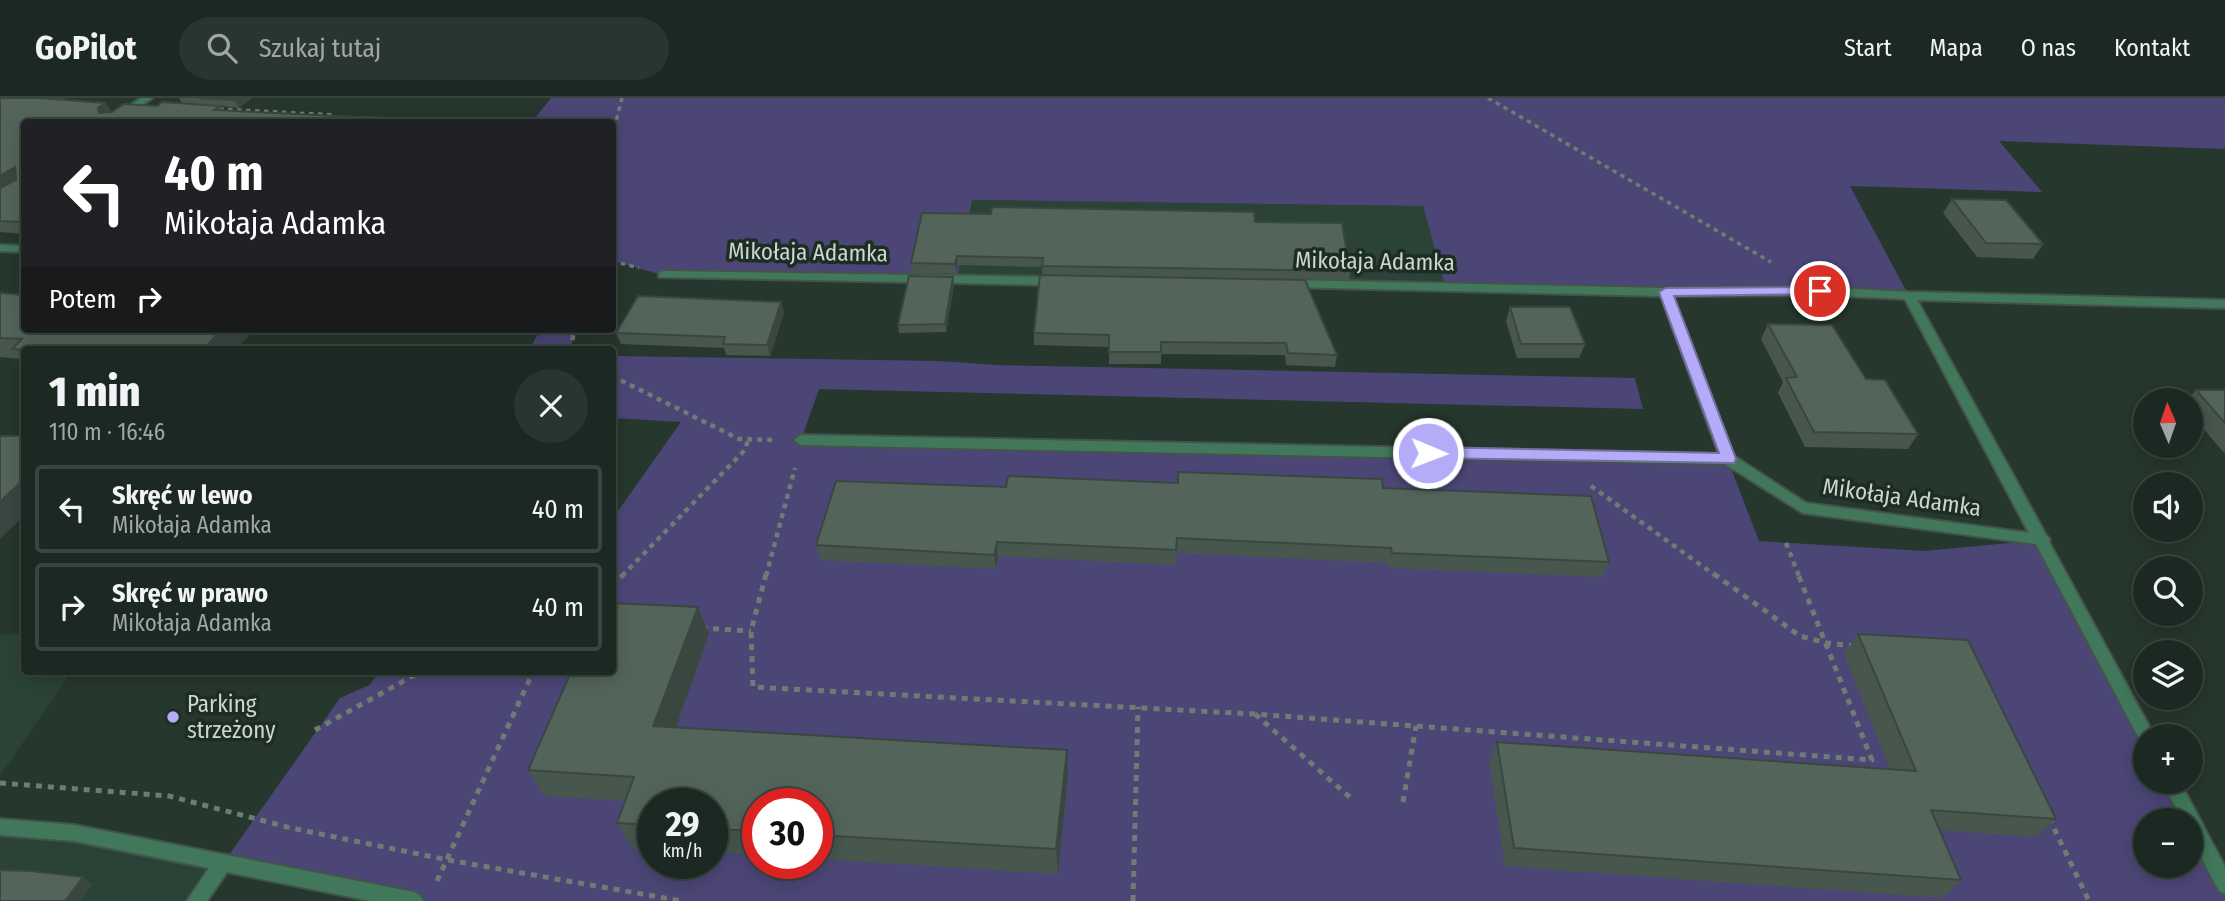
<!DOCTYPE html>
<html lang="pl">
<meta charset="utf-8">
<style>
:root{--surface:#1c2922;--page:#29352f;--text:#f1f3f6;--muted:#a0a6a5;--line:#3a4540}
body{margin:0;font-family:"Fira Sans Condensed",sans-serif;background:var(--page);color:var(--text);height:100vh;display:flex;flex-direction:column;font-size:26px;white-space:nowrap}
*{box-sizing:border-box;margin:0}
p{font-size:23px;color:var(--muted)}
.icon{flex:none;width:38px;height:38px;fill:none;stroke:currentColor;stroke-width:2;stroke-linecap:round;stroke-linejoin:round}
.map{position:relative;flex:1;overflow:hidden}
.drawer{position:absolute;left:21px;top:248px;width:595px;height:329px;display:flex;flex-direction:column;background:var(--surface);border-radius:7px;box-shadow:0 4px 18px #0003,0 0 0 2px var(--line)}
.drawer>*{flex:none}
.top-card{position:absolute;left:21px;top:21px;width:595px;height:214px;border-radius:7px;box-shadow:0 4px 18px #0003,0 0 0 2px var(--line);background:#202124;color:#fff;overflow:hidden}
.needle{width:46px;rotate:358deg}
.fabs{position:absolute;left:2133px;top:290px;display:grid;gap:14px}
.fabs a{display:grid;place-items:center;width:70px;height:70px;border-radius:50%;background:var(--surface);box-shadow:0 4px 18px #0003,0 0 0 2px var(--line);font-size:35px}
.speed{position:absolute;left:637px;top:690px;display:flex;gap:14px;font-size:35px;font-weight:700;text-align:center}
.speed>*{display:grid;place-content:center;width:91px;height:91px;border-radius:50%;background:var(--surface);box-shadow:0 4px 18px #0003,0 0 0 2px var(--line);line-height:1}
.speed small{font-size:18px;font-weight:400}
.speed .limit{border:10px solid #d22;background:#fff;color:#111}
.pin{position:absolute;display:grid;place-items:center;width:60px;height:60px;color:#fff;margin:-30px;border:4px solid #fff;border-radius:50%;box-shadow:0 2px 7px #0007}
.me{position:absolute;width:77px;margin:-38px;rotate:91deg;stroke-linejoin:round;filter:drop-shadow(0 0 5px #0008)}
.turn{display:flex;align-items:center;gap:24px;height:147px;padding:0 28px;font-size:32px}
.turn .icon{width:91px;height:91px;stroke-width:2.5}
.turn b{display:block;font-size:49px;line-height:60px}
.then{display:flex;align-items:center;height:66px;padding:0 28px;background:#0003;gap:14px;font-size:26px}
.round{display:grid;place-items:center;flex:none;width:74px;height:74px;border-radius:37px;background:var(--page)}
.headline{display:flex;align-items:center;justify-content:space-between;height:119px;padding:0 28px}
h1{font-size:42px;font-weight:800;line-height:52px}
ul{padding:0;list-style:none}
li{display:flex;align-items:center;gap:21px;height:88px;margin:0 14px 10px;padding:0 14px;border:4px solid var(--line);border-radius:7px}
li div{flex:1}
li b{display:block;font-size:26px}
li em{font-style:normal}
header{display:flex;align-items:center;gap:42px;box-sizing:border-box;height:98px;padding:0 35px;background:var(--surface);border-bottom:2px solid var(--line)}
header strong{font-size:33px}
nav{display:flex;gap:38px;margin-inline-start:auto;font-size:24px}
.search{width:490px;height:63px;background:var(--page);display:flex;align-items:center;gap:18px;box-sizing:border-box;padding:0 24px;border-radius:38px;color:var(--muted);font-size:26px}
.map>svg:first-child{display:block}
</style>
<header>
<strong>GoPilot</strong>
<div class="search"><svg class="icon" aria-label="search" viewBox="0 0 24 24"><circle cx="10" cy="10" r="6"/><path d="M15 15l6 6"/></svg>Szukaj tutaj</div>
<nav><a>Start</a><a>Mapa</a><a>O nas</a><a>Kontakt</a></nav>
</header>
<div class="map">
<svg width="2225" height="803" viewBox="0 0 2225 803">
<rect width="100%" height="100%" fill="#26372d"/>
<g fill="#2b4336">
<polygon points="972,102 1423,108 1445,188 957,181"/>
<polygon points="24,536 24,574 71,574 0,678 0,537"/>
<polygon points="0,729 224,764 196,803 0,803"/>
</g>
<g fill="#4c4677" fill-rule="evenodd">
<polygon points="551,0 2225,0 2225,51 1999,43 2042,94 1850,88 1909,198 1445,188 1423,108 972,102 957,181 663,177 613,163 612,24 532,24"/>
<polygon points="541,231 574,231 571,252 529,252"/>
<path d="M613,258l325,5 58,4 639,13 8,31 -824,-20 -18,51 928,23 30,78 165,10 119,-11 103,197v45h25l20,39h-45v45h45v-45l34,64v16h-1811l-190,-39 116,-164 29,-13 11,-13h232l1,-154 68,-96 -68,-4zM653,705h59v60h-59zM758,705h59v60h-59z"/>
</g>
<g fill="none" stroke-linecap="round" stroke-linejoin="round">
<defs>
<polygon id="service" points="362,20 387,21 392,24 358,24 358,21"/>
<g id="minor">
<polygon points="141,0 152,0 118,24 107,24"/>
<polygon points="0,147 24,148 24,154 0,153"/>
<polygon points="663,173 1057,179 1063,183 1057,187 659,179 659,175"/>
<path d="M1291,182l375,8 154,-1 89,5 316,8v8l-308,-8 129,235 4,5 -1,2 106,195h-9v7l-5,-2 -105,-198 -233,-31 -78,-49 -924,-19 -7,-5 7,-5 918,19 -58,-158 -374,-9v-6zM1820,197l85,4 124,234 -223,-30 -72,-47 -61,-160z"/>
<polygon points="2163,684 2180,684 2225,769 2225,796 2219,793 2191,740 2191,723 2182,723"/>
<polygon points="0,721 74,727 414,794 420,797 423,803 371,803 227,774 207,803 187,803 209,770 74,743 0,737"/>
</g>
</defs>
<use href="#service" stroke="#44544a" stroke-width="4"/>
<use href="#minor" stroke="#44544a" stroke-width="4"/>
<g stroke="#6e7c73" stroke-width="3.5" stroke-dasharray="4.5 4.5" stroke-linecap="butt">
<polyline points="1488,0 1771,164"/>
<polyline points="219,11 336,17"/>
<polyline points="415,21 480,24"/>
<polyline points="546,24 584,21 592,24"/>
<polyline points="612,39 622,0"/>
<polyline points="612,163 639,170"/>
</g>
<g stroke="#6e7c73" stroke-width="4.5" stroke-dasharray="5 5" stroke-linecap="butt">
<polyline points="571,252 574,231"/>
<polyline points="612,278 739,341 772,342"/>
<polyline points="1591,388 1716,478"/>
<polyline points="1786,445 1799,478"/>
<polyline points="622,478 745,352 748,342"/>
<polyline points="766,478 795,370"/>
</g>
<g stroke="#6e7c73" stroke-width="5" stroke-dasharray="6 6" stroke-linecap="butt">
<polyline points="766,476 751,533 753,589 1254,616 1872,662 1798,476"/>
<polyline points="1714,476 1800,538 1826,545 1854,548"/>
<polyline points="612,488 624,476"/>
<polyline points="701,530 751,533"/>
<polyline points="1255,616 1353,702"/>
<polyline points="315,632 420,574"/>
<polyline points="0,685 169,698 291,730 448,762 682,803"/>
<polyline points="1403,704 1416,628"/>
<polyline points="2049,720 2089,803"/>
<polyline points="437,783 533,574"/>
<polyline points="1133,803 1138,609"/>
</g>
<use href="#service" fill="#41785b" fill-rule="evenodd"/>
<use href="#minor" fill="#41785b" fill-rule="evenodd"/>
</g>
<g fill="#47574e">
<polygon points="0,0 65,0 63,2 105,5 112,14 182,5 179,0 252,0 239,10 220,8 223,12 24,24 24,136 0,134"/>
<polygon points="1952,101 2043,146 2033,161 1977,159 1943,115"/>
<polygon points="991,116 1255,124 1350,173 1349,182 1042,177 1042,169 958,167 956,175 913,175 911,165"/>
<polygon points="1040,177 1337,257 1335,269 1286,267 1285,257 1161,256 1161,266 1109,266 1109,249 1034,247 1034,235"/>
<polygon points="954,187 946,234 899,235 898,227"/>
<polygon points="0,195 24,231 244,231 249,237 235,252 24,252 24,265 21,261 0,259"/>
<polygon points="781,204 784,215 770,258 726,257 724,250 621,246 616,235"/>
<polygon points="1510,209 1585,246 1579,260 1517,260 1506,223"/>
<polygon points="1768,226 1866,281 1918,336 1908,351 1805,349 1778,295 1783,284 1761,241"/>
<polygon points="2196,292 2225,292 2225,356 2191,316 2191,303 2186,303"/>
<polygon points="1178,385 1383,390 1609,464 1602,479 1388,470 1388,465 1176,455 1175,467 998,458 996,471 820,462 816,447 1006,389"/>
<polygon points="709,536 676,629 1068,678 1058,776 817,761 817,705 758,705 758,757 712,754 712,705 653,705 653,751 632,750 617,725 625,703 545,698 528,672"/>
<polygon points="1858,536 2056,721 2035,739 1940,732 1961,782 1942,800 1505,768 1489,663 1497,644 1890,671 1844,556"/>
</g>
<g fill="#3a4740">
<polygon points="238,0 252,0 239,10 235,2"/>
<polygon points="105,5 113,16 99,15 98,10"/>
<polygon points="15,69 24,81 0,96 0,78"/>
<polygon points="957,158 958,167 956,175 955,166"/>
<polygon points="953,179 954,187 946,234 945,226"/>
<polygon points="781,204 784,215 770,258 767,247"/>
<polygon points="222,231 244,231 249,237 235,252 203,252"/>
<polygon points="24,381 24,418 0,441 0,404"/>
<polygon points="997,444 998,458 996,471 994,457"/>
<polygon points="698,509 709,536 667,654 653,628"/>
<polygon points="1067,652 1068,678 1058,776 1056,751"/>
<polygon points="83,779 93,786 80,803 65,803"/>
</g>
<g fill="#53655b" stroke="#3a4740" stroke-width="2">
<polygon points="0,0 39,0 105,5 98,10 99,15 112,14 124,6 157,8 162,4 220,8 214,12 378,20 373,24 24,24 24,124 0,123 0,90 16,82 15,69 0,78"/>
<polygon points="199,0 238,0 235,2"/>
<polygon points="1952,101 2006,102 2043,146 1986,145"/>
<polygon points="992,109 1254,114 1255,124 1342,125 1350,173 1042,168 1043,160 957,158 955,166 911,165 922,115 991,116"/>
<polygon points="1040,177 1305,182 1337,257 1288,255 1286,245 1161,244 1161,254 1109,254 1109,237 1034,235"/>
<polygon points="909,178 953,179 945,226 898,227"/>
<polygon points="0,195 24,197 24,231 222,231 203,252 35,252 12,251 22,241 0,240"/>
<polygon points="638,198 781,204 767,247 723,246 725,239 616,235"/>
<polygon points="1510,209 1570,209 1585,246 1521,246"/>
<polygon points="1768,226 1832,227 1866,281 1885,282 1918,336 1814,334 1786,280 1797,279"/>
<polygon points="2196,292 2225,292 2225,325"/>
<polygon points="0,338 24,338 24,381 0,404"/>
<polygon points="1178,374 1382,381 1383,390 1591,398 1609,464 1392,455 1391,450 1177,440 1176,452 997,444 994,457 816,447 836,383 1006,389 1008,378 1178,385"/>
<polygon points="612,505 698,509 653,628 1067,652 1056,751 817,737 817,705 758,705 758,733 712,731 712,705 653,705 653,727 617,725 634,679 528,672 571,574 612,574"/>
<polygon points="1858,536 1968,542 2056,721 1931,712 1961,782 1514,750 1497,644 1916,673"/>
<polygon points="0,772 31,773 83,779 65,803 0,803"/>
</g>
<polygon fill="#b4acf9" stroke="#7570a2" stroke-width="2" points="1820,189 1825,190 1825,196 1674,198 1736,361 1734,365 1428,360 1421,355 1428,349 1719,355 1659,194 1666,190"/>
<circle fill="#b4acf9" stroke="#1d2d24" stroke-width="2.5" cx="173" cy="619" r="7"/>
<g text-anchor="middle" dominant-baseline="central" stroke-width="7" stroke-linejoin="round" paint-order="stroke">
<g font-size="23" fill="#ccd6d0" stroke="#1d2d24">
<text transform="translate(808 154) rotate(1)">Mikołaja Adamka</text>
<text transform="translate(1375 163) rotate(1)">Mikołaja Adamka</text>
<text transform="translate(1902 399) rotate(8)">Mikołaja Adamka</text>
</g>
<g font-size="23" fill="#ccd6d0" stroke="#1d2d24" text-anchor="start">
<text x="187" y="606">Parking<tspan x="187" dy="26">strzeżony</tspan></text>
</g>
</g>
</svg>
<div class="fabs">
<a><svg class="needle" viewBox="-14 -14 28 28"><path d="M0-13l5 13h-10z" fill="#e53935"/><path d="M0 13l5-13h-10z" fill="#a0a6a5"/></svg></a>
<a><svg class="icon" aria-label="sound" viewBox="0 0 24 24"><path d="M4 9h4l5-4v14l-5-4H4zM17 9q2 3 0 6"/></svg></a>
<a><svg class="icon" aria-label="search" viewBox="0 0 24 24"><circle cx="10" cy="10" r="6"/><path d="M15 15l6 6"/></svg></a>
<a><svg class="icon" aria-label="layers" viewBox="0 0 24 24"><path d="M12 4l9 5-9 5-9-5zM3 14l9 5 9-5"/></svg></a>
<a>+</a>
<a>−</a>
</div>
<div class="speed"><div>29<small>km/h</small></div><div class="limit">30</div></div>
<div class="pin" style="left:1820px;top:193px;background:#d93025"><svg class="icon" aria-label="arrive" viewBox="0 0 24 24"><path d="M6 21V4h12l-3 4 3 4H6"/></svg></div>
<svg class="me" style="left:1428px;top:355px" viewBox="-20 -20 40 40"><circle r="17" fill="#b4acf9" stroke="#fff" stroke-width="3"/><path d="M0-11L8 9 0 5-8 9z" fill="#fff"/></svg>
<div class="top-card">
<div class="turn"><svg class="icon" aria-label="left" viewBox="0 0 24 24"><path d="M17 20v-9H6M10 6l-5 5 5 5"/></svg><div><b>40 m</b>Mikołaja Adamka</div></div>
<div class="then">Potem<svg class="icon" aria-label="right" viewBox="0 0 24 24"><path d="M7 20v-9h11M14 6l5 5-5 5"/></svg></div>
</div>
<section class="drawer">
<div class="headline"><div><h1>1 min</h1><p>110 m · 16:46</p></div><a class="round"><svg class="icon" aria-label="close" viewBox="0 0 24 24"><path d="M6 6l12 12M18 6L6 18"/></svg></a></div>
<ul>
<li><svg class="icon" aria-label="left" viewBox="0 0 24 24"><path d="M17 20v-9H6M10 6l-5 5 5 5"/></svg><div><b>Skręć w lewo</b><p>Mikołaja Adamka</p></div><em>40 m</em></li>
<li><svg class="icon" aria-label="right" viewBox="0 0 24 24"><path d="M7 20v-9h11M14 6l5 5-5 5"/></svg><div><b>Skręć w prawo</b><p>Mikołaja Adamka</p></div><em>40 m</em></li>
</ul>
</section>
</div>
